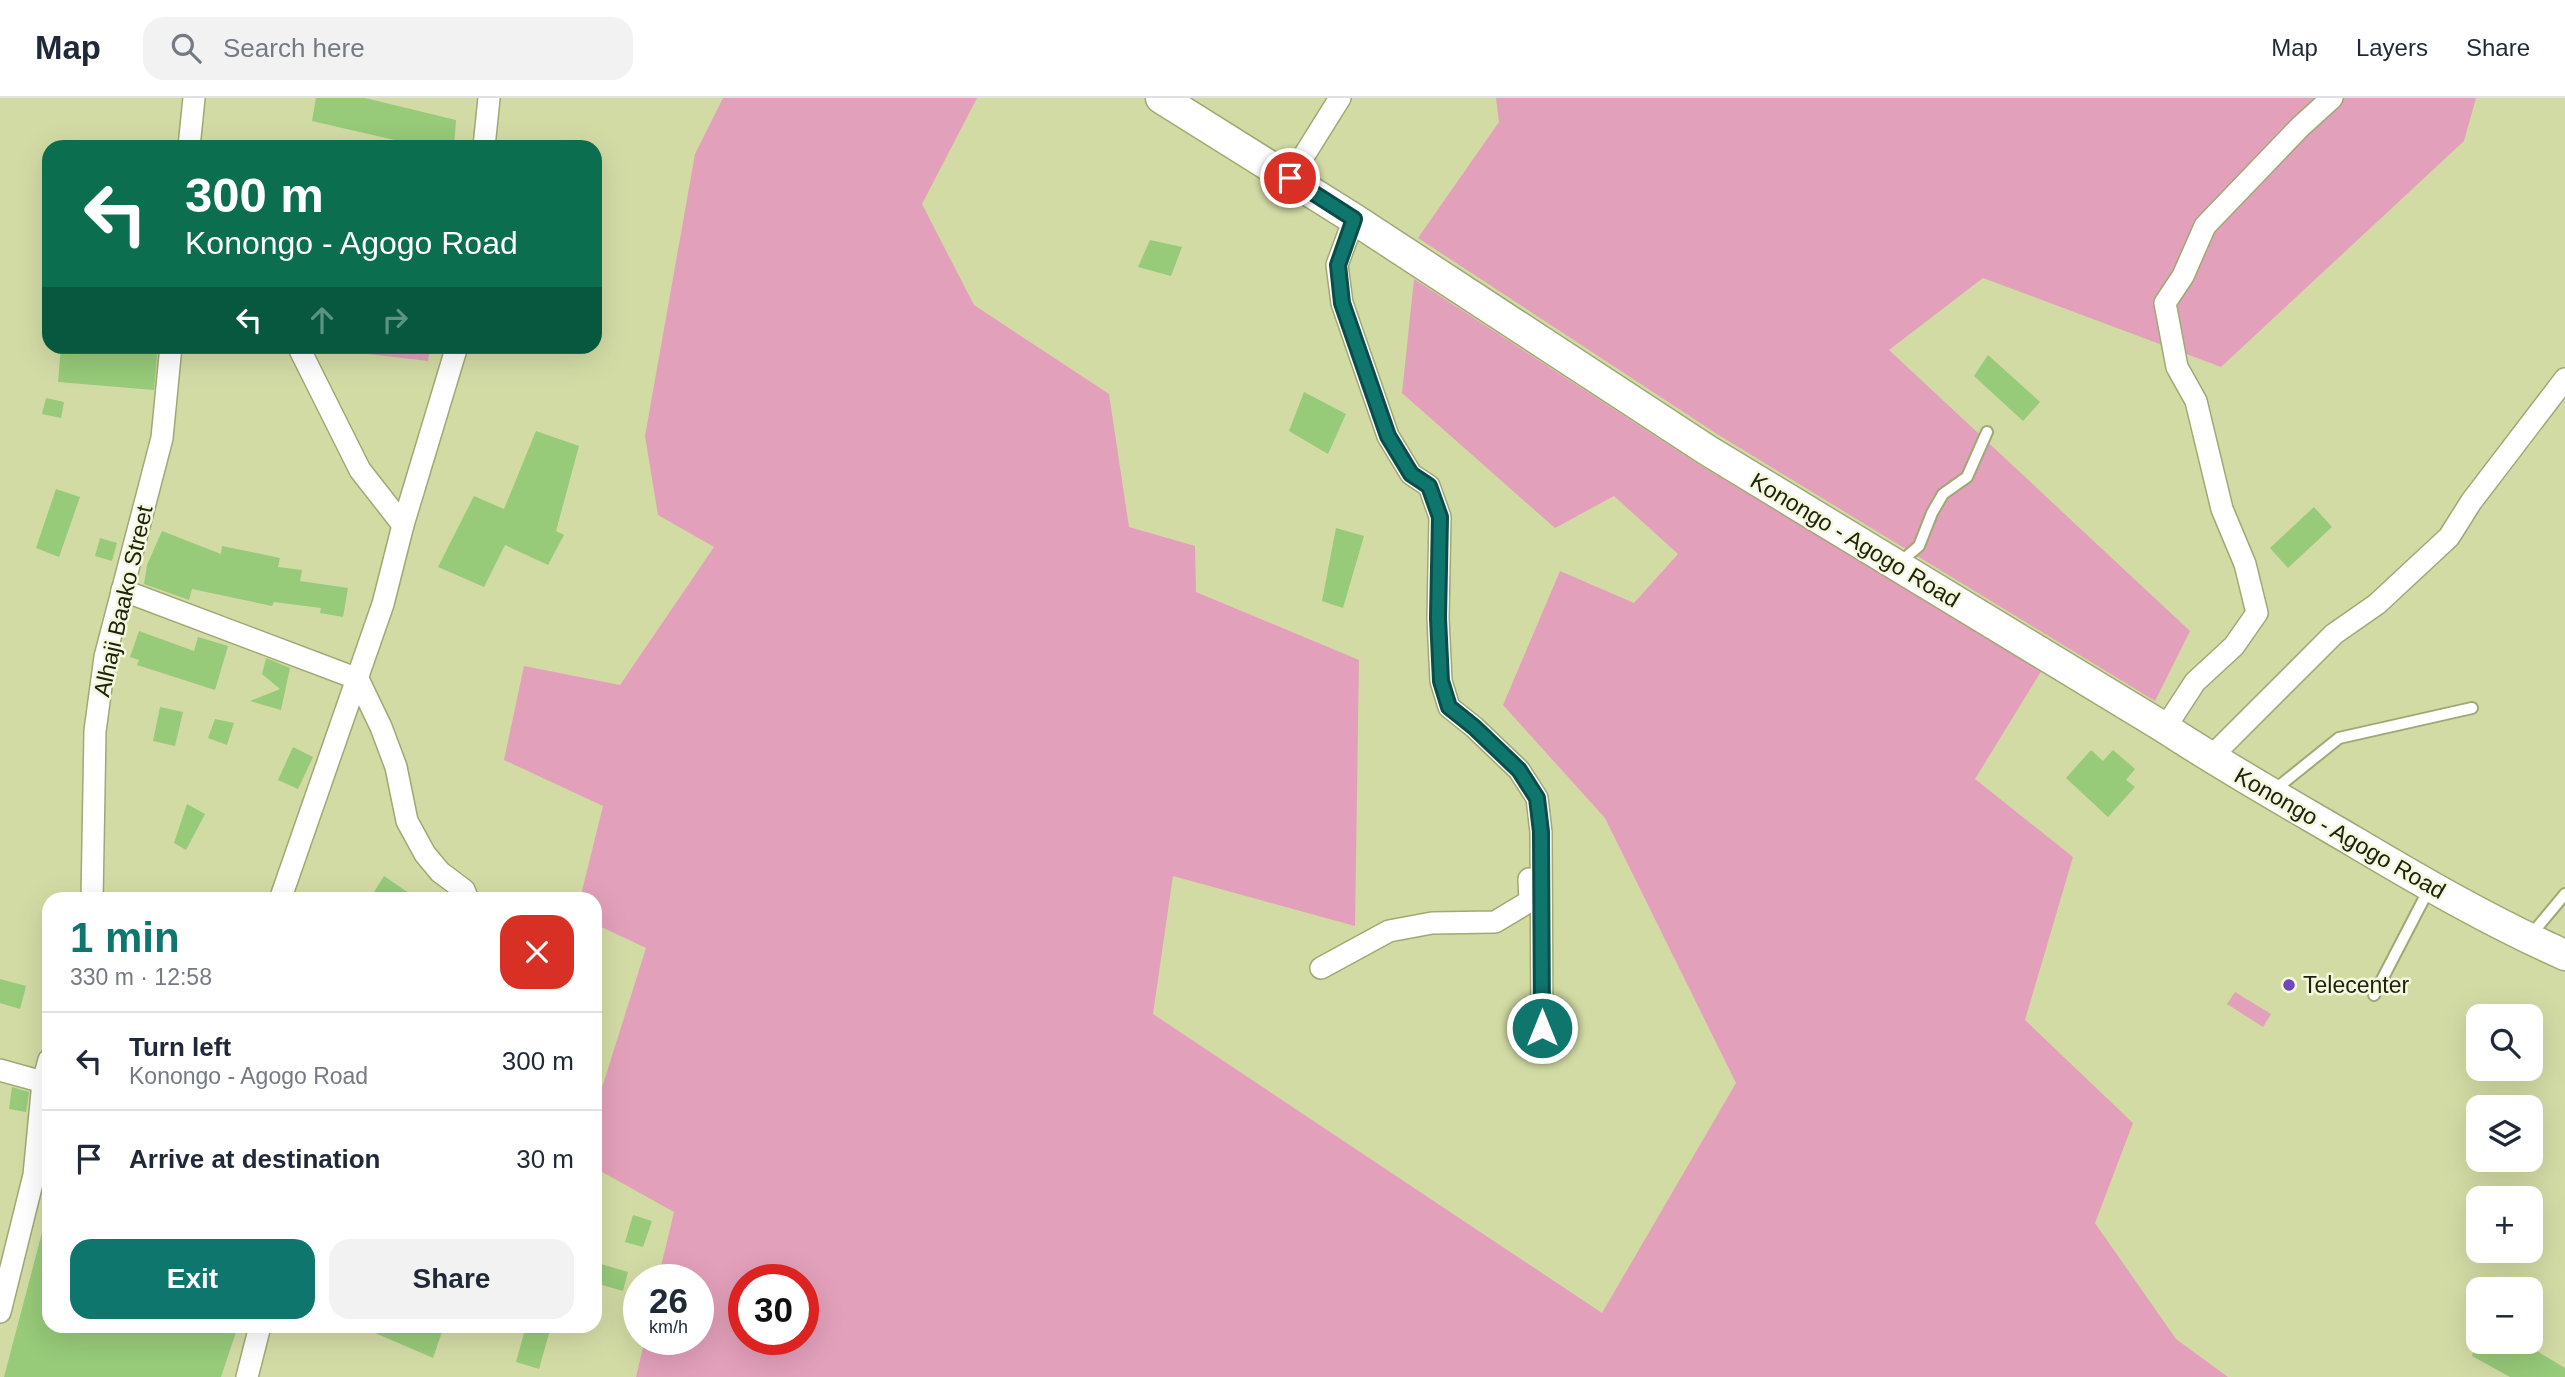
<!DOCTYPE html>
<meta charset="utf-8">
<style>
:root{--surface:#fff;--page:#f2f2f3;--text:#1f2937;--muted:#747a83;--line:#e0e1e3;--accent:#0f766e}
body{margin:0;font-family:Helvetica,sans-serif;background:var(--page);color:var(--text);height:100vh;display:flex;flex-direction:column;font-size:26px;white-space:nowrap}
*{box-sizing:border-box;margin:0}
p{font-size:23px;color:var(--muted)}
.icon{flex:none;width:38px;height:38px;fill:none;stroke:currentColor;stroke-width:2;stroke-linecap:round;stroke-linejoin:round}
.map{position:relative;flex:1;overflow:hidden}
.side{position:absolute;left:42px;top:794px;width:560px;height:441px;display:flex;flex-direction:column;background:var(--surface);border-radius:21px;box-shadow:0 7px 28px #0002}
.side>*{flex:none}
.guide{position:absolute;left:42px;top:42px;width:560px;height:214px;border-radius:21px;box-shadow:0 7px 28px #0002;background:#0b6e4f;color:#fff;overflow:hidden}
.tools{position:absolute;left:2466px;top:906px;display:grid;gap:14px}
.tools a{display:grid;place-items:center;width:77px;height:77px;border-radius:14px;background:var(--surface);box-shadow:0 7px 28px #0002;font-size:35px}
.speed{position:absolute;left:623px;top:1166px;display:flex;gap:14px;font-size:35px;font-weight:700;text-align:center}
.speed>*{display:grid;place-content:center;width:91px;height:91px;border-radius:50%;background:var(--surface);box-shadow:0 7px 28px #0002;line-height:1}
.speed small{font-size:18px;font-weight:400}
.speed .limit{border:10px solid #d22;background:#fff;color:#111}
.pin{position:absolute;display:grid;place-items:center;width:60px;height:60px;color:#fff;margin:-30px;border:4px solid #fff;border-radius:50%;box-shadow:0 2px 7px #0007}
.me{position:absolute;width:77px;margin:-38px;rotate:0deg;stroke-linejoin:round;filter:drop-shadow(0 0 5px #0008)}
.turn{display:flex;align-items:center;gap:24px;height:147px;padding:0 28px;font-size:32px}
.turn .icon{width:91px;height:91px;stroke-width:2.5}
.turn b{display:block;font-size:49px;line-height:60px}
.lanes{display:flex;align-items:center;height:66px;padding:0 28px;background:#0003;justify-content:center;gap:35px;direction:ltr}
.lanes .off{opacity:.35}
.round{display:grid;place-items:center;flex:none;width:74px;height:74px;border-radius:21px;background:var(--page)}
.summary{display:flex;align-items:center;justify-content:space-between;height:119px;padding:0 28px}
h1{font-size:42px;font-weight:700;line-height:52px;color:var(--accent)}
.button{display:flex;gap:14px;margin-top:auto;padding:14px 28px}
.button a{flex:1;height:80px;border-radius:21px;background:var(--accent);color:#fff;font-size:28px;font-weight:700;line-height:80px;text-align:center}
.button a+a{background:var(--page);color:var(--text)}
ul{padding:0;list-style:none}
li{display:flex;align-items:center;gap:21px;height:98px;padding:0 28px;border-top:2px solid var(--line)}
li div{flex:1}
li b{display:block;font-size:26px}
li em{font-style:normal}
header{display:flex;align-items:center;gap:42px;box-sizing:border-box;height:98px;padding:0 35px;background:var(--surface);border-bottom:2px solid var(--line)}
header strong{font-size:33px}
nav{display:flex;gap:38px;margin-inline-start:auto;font-size:24px}
.search{width:490px;height:63px;background:var(--page);display:flex;align-items:center;gap:18px;box-sizing:border-box;padding:0 24px;border-radius:21px;color:var(--muted);font-size:26px}
.map>svg:first-child{display:block}
</style>
<header>
<strong>Map</strong>
<div class="search"><svg class="icon" aria-label="search" viewBox="0 0 24 24"><circle cx="10" cy="10" r="6"/><path d="M15 15l6 6"/></svg>Search here</div>
<nav><a>Map</a><a>Layers</a><a>Share</a></nav>
</header>
<div class="map">
<svg width="2565" height="1279" viewBox="0 0 2565 1279">
<rect width="100%" height="100%" fill="#d3dba5"/>
<g fill="#e3a0ba" fill-rule="evenodd">
<path d="M723,0h254l-55,106 52,101 135,89 20,133 66,19 1,46 163,68 -4,266 -182,-50 -20,138 449,299 134,-230 -131,-265 -102,-113 57,-134 74,32 44,-49 -64,-58 -59,32 -153,-135 12,-114 284,185 344,206 -67,109 98,78 -48,163 108,103 -38,100 81,116 52,38h-1592l9,-38h53v-60h-40l16,-67 -79,-44v-58l51,-162 -51,-24v-24l-15,-1 23,-93 -99,-46 20,-94 96,19 94,-138 -56,-32 -13,-79 50,-282zM744,1181h59v60h-59z"/>
<polygon points="1496,0 2476,0 2464,43 2221,269 1983,180 1889,252 2190,533 2155,603 1717,336 1418,140 1499,24"/>
<polygon points="308,249 430,249 428,263"/>
<polygon points="2235,894 2271,916 2263,929 2227,906"/>
</g>
<g fill="#97ca79">
<polygon points="316,0 365,0 456,22 454,49 425,49 312,23"/>
<polygon points="1150,142 1182,149 1171,178 1138,169"/>
<polygon points="61,248 158,248 154,292 58,284"/>
<polygon points="1988,257 2040,304 2023,323 1974,278"/>
<polygon points="1304,294 1346,316 1328,356 1289,333"/>
<polygon points="46,300 64,304 61,320 42,316"/>
<polygon points="536,333 579,348 556,433 564,437 548,467 505,447 484,489 438,469 474,398 504,411"/>
<polygon points="56,391 80,399 59,459 36,450"/>
<polygon points="2314,409 2332,429 2288,470 2270,450"/>
<polygon points="1336,430 1364,438 1343,510 1322,503"/>
<polygon points="162,433 221,456 222,448 280,460 278,469 302,472 300,483 348,490 343,519 320,515 321,510 274,504 272,508 192,491 189,502 144,486 147,467"/>
<polygon points="100,440 117,445 112,463 95,458"/>
<polygon points="139,533 194,553 198,539 228,548 215,592 137,567 139,562 130,559"/>
<polygon points="266,560 290,570 281,612 250,603 280,591 262,576"/>
<polygon points="160,609 183,614 175,648 153,643"/>
<polygon points="215,621 234,625 227,647 208,640"/>
<polygon points="293,649 313,659 298,691 278,682"/>
<polygon points="2091,652 2103,663 2113,652 2135,671 2126,682 2135,689 2108,719 2066,680"/>
<polygon points="187,706 205,716 186,752 174,745"/>
<polygon points="384,778 419,802 369,802"/>
<polygon points="0,881 26,888 20,911 0,905"/>
<polygon points="12,989 29,994 26,1014 9,1011"/>
<polygon points="633,1117 652,1123 643,1149 625,1144"/>
<polygon points="44,1127 49,1128 49,1228 238,1228 221,1279 4,1279"/>
<polygon points="601,1166 628,1174 623,1193 595,1185"/>
<polygon points="359,1228 444,1228 433,1260"/>
<polygon points="526,1228 550,1232 539,1271 516,1264"/>
<polygon points="2477,1244 2522,1244 2565,1270 2565,1279 2510,1279 2472,1258"/>
</g>
<g fill="none" stroke-linecap="round" stroke-linejoin="round">
<defs>
<g id="service">
<polyline points="1898,466 1919,448 1932,415 1943,396 1967,379 1987,334"/>
<polyline points="2273,693 2339,640 2472,610"/>
<polyline points="2530,838 2565,796"/>
<polyline points="2374,897 2429,791"/>
</g>
<g id="minor">
<polyline points="189,49 194,0"/>
<polyline points="484,49 489,0"/>
<polyline points="1290,80 1340,0"/>
<polyline points="1354,121 1337,167 1342,205 1388,338 1411,376 1429,388 1440,419 1438,520 1441,583 1449,609 1474,629 1519,672 1537,700 1541,734 1542,930"/>
<polyline points="298,248 360,372 403,427"/>
<polyline points="122,492 358,581 381,629 396,669 407,723 425,756 440,774 464,792 468,802"/>
<polyline points="2165,630 2195,584 2234,548 2257,515 2245,466 2222,411 2196,303 2177,269 2165,205 2183,178 2205,128 2300,29 2332,0"/>
<polyline points="2210,660 2334,536 2377,506 2449,439 2471,404 2565,281"/>
<polyline points="92,802 95,633 105,559 162,340 171,248"/>
<polyline points="280,802 383,506 403,427 457,248"/>
<polyline points="1321,870 1389,833 1432,825 1495,824 1530,803 1529,781"/>
<polyline points="0,972 43,984"/>
<polyline points="0,1214 34,1077 43,984 49,962"/>
<polyline points="247,1279 260,1228"/>
</g>
<path id="secondary" d="M1161,0l193,121 353,231 458,278c61,40 125,76 188,113 69,41 138,81 212,114"/>
</defs>
<use href="#service" stroke="#a0a874" stroke-width="14"/>
<use href="#minor" stroke="#a0a874" stroke-width="24"/>
<use href="#secondary" stroke="#a0a874" stroke-width="33"/>
<use href="#service" stroke="#fff" stroke-width="10"/>
<use href="#minor" stroke="#fff" stroke-width="21"/>
<use href="#secondary" stroke="#fff" stroke-width="30"/>
</g>
<g fill="none" stroke-linecap="round" stroke-linejoin="round">
<defs>
<polyline id="route" points="1290,80 1354,121 1338,167 1342,205 1388,338 1411,376 1429,388 1440,419 1438,520 1441,583 1449,609 1474,629 1519,672 1537,700 1541,734 1542,930"/>
</defs>
<use href="#route" stroke="#0a4d48" stroke-width="18"/>
<use href="#route" stroke="#0f766e" stroke-width="12"/>
</g>
<circle fill="#7047bf" stroke="#f4f9de" stroke-width="2.5" cx="2289" cy="887" r="7"/>
<g text-anchor="middle" dominant-baseline="central" stroke-width="5" stroke-linejoin="round" paint-order="stroke">
<g font-size="23" fill="#20220d" stroke="#f4f9de">
<text transform="translate(1855 442) rotate(31)">Konongo - Agogo Road</text>
<text transform="translate(123 503) rotate(-77)">Alhaji Baako Street</text>
<text transform="translate(2340 735) rotate(30)">Konongo - Agogo Road</text>
</g>
<g font-size="23" fill="#20220d" stroke="#f4f9de" text-anchor="start">
<text x="2303" y="887">Telecenter</text>
</g>
</g>
</svg>
<div class="tools">
<a><svg class="icon" aria-label="search" viewBox="0 0 24 24"><circle cx="10" cy="10" r="6"/><path d="M15 15l6 6"/></svg></a>
<a><svg class="icon" aria-label="layers" viewBox="0 0 24 24"><path d="M12 4l9 5-9 5-9-5zM3 14l9 5 9-5"/></svg></a>
<a>+</a>
<a>−</a>
</div>
<div class="speed"><div>26<small>km/h</small></div><div class="limit">30</div></div>
<div class="pin" style="left:1290px;top:80px;background:#d93025"><svg class="icon" aria-label="arrive" viewBox="0 0 24 24"><path d="M6 21V4h12l-3 4 3 4H6"/></svg></div>
<svg class="me" style="left:1542px;top:930px" viewBox="-20 -20 40 40"><circle r="17" fill="#0f766e" stroke="#fff" stroke-width="3"/><path d="M0-11L8 9 0 5-8 9z" fill="#fff"/></svg>
<div class="guide">
<div class="turn"><svg class="icon" aria-label="left" viewBox="0 0 24 24"><path d="M17 20v-9H6M10 6l-5 5 5 5"/></svg><div><b>300 m</b>Konongo - Agogo Road</div></div>
<div class="lanes"><svg class="icon" aria-label="left" viewBox="0 0 24 24"><path d="M17 20v-9H6M10 6l-5 5 5 5"/></svg><svg class="icon off" aria-label="ahead" viewBox="0 0 24 24"><path d="M12 20V5M6 11l6-6 6 6"/></svg><svg class="icon off" aria-label="right" viewBox="0 0 24 24"><path d="M7 20v-9h11M14 6l5 5-5 5"/></svg></div>
</div>
<section class="side">
<div class="summary"><div><h1>1 min</h1><p>330 m · 12:58</p></div><a class="round" style="background:#d93025;color:#fff"><svg class="icon" aria-label="close" viewBox="0 0 24 24"><path d="M6 6l12 12M18 6L6 18"/></svg></a></div>
<ul>
<li><svg class="icon" aria-label="left" viewBox="0 0 24 24"><path d="M17 20v-9H6M10 6l-5 5 5 5"/></svg><div><b>Turn left</b><p>Konongo - Agogo Road</p></div><em>300 m</em></li>
<li><svg class="icon" aria-label="arrive" viewBox="0 0 24 24"><path d="M6 21V4h12l-3 4 3 4H6"/></svg><div><b>Arrive at destination</b></div><em>30 m</em></li>
</ul>
<div class="button"><a>Exit</a><a>Share</a></div>
</section>
</div>
